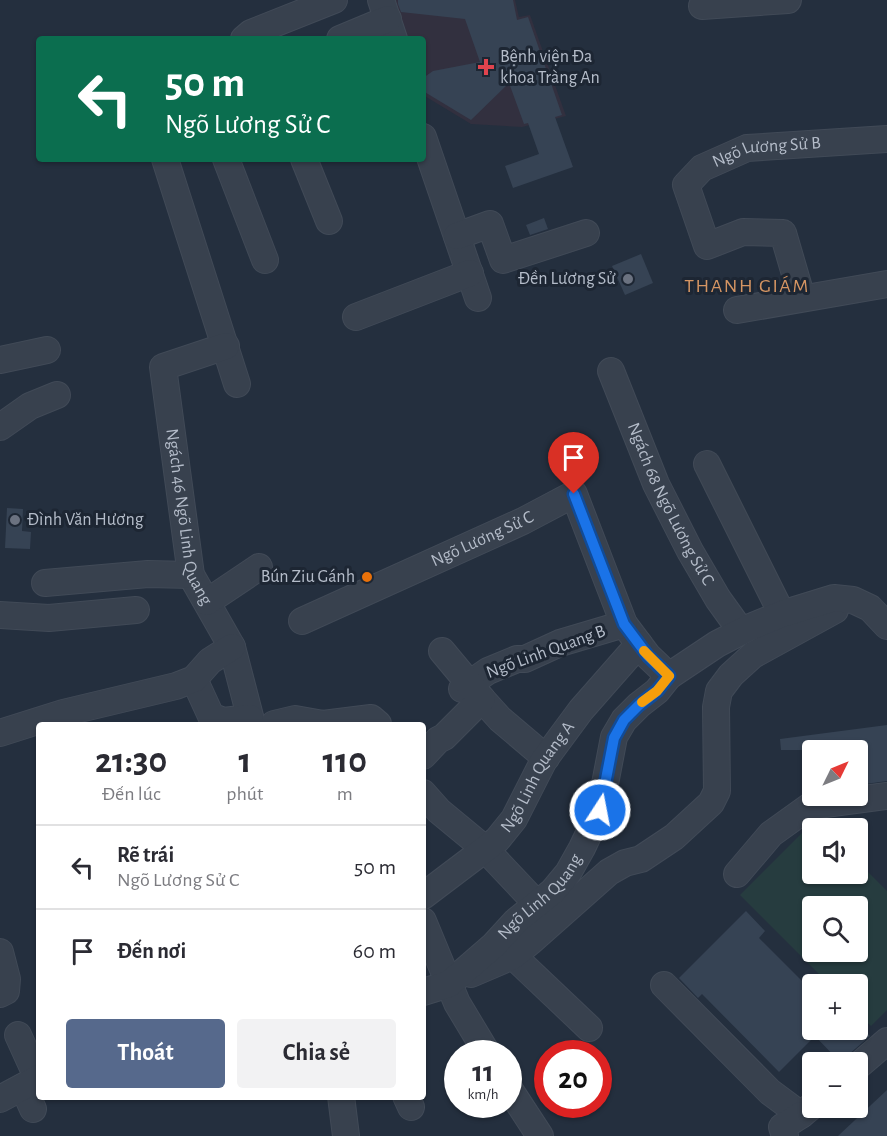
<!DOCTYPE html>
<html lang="vi">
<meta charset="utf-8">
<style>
:root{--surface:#fff;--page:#f2f2f3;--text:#2b2b33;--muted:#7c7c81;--line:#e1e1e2;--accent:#56698c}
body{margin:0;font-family:"Alegreya Sans",sans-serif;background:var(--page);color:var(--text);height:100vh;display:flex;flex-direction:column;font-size:22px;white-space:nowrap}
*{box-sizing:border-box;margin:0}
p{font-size:20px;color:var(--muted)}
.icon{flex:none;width:33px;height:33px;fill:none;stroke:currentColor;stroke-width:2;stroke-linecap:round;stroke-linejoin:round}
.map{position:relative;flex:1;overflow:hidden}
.details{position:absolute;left:36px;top:722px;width:390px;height:378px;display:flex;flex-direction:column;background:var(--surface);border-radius:6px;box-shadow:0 2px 4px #0004}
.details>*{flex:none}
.guide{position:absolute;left:36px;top:36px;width:390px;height:126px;border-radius:6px;box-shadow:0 2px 4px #0004;background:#0b6e4f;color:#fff;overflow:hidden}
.needle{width:39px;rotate:47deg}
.tools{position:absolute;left:802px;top:740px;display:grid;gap:12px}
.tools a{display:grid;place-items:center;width:66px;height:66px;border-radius:6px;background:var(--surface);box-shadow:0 2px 4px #0004;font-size:30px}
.speed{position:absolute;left:444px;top:1040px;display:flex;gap:12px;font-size:30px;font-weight:700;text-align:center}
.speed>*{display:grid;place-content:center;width:78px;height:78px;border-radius:50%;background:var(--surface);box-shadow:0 2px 4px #0004;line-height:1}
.speed small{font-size:15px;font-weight:400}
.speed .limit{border:9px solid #d22;background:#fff;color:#111}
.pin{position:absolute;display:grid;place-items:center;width:51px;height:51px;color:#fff;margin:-62px -26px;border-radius:50% 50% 50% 0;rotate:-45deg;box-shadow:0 0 6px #0007}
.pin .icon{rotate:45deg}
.me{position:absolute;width:66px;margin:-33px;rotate:11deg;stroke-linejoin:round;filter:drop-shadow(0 0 4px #0008)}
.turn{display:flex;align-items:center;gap:21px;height:126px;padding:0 30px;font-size:27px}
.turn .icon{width:78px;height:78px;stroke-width:2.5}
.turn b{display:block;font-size:42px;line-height:51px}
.eta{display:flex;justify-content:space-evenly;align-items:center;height:102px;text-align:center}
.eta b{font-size:36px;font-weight:700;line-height:42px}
.cta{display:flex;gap:12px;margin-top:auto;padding:12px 30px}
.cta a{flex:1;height:69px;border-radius:6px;background:var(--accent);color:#fff;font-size:24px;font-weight:700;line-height:69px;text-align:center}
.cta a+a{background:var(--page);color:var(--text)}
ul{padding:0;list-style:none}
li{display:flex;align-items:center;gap:18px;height:84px;padding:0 30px;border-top:2px solid var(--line)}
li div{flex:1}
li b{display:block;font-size:22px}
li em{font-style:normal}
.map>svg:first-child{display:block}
</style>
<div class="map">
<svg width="887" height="1136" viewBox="0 0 887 1136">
<rect width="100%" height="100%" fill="#242f3e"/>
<polygon fill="#32303f" points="386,0 515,0 519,17 530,15 566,116 522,127 471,124 423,95 423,39 397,39"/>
<path fill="#263c3f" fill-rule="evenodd" d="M816,819l9,9h-12v45h45v-11l29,29v119l-16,16 -13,-12v-30h-29l-89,-89zM813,906h45v45h-45z"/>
<g fill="#364354">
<polygon points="398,0 513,0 517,20 528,17 562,115 555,117 573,167 513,188 505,166 539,154 528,123 524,124 509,83 471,120 423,91 423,78 433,71 480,62 465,19 401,12 398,4"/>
<polygon points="544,218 548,229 530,235 526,225"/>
<polygon points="641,254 653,283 625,295 612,266"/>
<polygon points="7,508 23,509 22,531 31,532 30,549 5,548"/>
<polygon points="887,725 887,781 858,785 858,750 781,750 780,739"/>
<polygon points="746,911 765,931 759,938 813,992 813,1029 863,1029 870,1036 848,1055 844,1062 840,1062 813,1034 813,1038 779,1072 702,994 698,998 679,978"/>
<polygon points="887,1090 887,1136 838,1136"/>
</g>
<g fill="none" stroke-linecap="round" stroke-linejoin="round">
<defs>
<g id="minor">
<polyline points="381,0 394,39"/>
<polyline points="702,6 788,0"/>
<polyline points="244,39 251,33 334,0"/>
<polyline points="340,39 388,19"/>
<polyline points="423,137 478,298"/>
<polyline points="165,159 237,384"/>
<polyline points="226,159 265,260"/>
<polyline points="304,159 329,221"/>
<polyline points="457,236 490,224 503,260 586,233"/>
<path id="s1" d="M802,298l-19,-65 -40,-1 -36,14 -21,-61 16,-17 45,-20 140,-9"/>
<polyline points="737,310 887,284"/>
<polyline points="356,317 470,273"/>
<path id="s2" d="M226,346l-63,21 28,208 41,72 20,77"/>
<polyline points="0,360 47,350"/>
<path id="s3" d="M611,371l45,113 34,67 28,48 23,32"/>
<polyline points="0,427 30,406 57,395"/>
<polyline points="707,464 782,614"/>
<polyline points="45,583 148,574 191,575"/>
<polyline points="207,602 259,567"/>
<polyline points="0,615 49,618 136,610"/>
<path id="s4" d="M302,621l221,-100 51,-27 50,130 24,32 21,20"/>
<polyline points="194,679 211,716 223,721 250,718"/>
<polyline points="462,689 488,671 517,659 525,659 560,643 624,624"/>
<polyline points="482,699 500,719 546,758"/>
<polyline points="274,724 295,719 323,724 371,718 378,724"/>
<polyline points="0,733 63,713 176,686 194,679 210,661 232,647"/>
<polyline points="423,756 438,740 444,737 482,699 442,651"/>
<polyline points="423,793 439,811 485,849 537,904"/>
<polyline points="737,874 771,834 810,806 887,796"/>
<path id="s5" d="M423,896l74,-56 17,-21 30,-59 37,-50 58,-66"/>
<polyline points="423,921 457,1003 487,1053"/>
<polyline points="0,952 7,979 6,991 0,994"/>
<polyline points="513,956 589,1028"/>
<polyline points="471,974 513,956 530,942 609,872 625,863 641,859 674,837 711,803 717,791 716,707 719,691 731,675 753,655 835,610"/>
<polyline points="664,985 770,1092 801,1115 813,1105"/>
<path id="s6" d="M423,992l26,-8 45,-39 22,-24 37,-30 15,-18 14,-25 18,-38 14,-73 10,-17 15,-15 18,-14 12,-15 48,-32 31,-16 34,-14 52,-16 19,2 17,8 17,18"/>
<polyline points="18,1035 38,1079"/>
<polyline points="858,1066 887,1041"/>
<polyline points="23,1087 33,1109"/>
<polyline points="508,1087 540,1136"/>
<polyline points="341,1096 346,1136"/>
<polyline points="406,1096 411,1107"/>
<polyline points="0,1099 39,1078"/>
<polyline points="785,1136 782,1127 801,1115"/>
</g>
</defs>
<use href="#minor" stroke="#414a57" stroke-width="28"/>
<use href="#minor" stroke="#38414e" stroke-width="26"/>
</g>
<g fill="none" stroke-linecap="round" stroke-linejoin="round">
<defs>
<polyline id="route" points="574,494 624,624 648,656 669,676 657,691 639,705 624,720 614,738 600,810"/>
</defs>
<use href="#route" stroke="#114b97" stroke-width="15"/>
<use href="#route" stroke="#1a73e8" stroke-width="10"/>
<polyline stroke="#f59e0b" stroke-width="10" points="642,702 657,691 669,676 644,651"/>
</g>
<path fill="#e0444e" stroke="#1d2633" stroke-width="2" d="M483 58h6v6h6v6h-6v6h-6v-6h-6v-6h6z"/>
<g fill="#6b7280" stroke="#1d2633" stroke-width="2">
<circle cx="628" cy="279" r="6"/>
<circle cx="15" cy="520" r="6"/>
</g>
<circle fill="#e8710a" stroke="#1d2633" stroke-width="2" cx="367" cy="577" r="6"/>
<g text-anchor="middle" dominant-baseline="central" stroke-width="6" stroke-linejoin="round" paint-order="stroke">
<g font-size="18" fill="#b4bcc9" stroke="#1d2633" text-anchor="start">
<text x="500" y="57">Bệnh viện Đa<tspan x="500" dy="21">khoa Tràng An</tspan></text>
<text x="616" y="279" text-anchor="end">Đền Lương Sử</text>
<text x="27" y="520">Đình Văn Hương</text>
<text x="355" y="577" text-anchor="end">Bún Ziu Gánh</text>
</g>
<g font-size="18" fill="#b4bcc9" stroke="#1d2633">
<text stroke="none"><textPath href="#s1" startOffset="302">Ngõ Lương Sử B</textPath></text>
<text stroke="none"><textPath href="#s3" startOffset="146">Ngách 68 Ngõ Lương Sử C</textPath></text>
<text stroke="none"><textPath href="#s2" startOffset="219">Ngách 46 Ngõ Linh Quang</textPath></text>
<text stroke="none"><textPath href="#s4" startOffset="198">Ngõ Lương Sử C</textPath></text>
<text transform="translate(546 652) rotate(-20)">Ngõ Linh Quang B</text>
<text stroke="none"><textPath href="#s5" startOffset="168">Ngõ Linh Quang A</textPath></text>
<text stroke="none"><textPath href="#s6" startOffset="154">Ngõ Linh Quang</textPath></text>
</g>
<g font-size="20" letter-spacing="1.5" fill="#d59563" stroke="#1d2633">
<text x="747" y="286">THANH GIÁM</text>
</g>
</g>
</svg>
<div class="tools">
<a><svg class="needle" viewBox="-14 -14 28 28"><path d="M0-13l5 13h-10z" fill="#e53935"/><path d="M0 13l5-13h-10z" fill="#7c7c81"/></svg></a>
<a><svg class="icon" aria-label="sound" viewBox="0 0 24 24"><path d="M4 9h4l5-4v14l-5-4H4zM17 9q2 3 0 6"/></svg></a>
<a><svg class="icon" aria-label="search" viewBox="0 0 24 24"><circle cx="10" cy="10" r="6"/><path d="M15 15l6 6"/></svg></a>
<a>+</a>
<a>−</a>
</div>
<div class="speed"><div>11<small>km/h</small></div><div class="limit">20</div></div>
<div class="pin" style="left:574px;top:494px;background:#d93025"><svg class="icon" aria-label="arrive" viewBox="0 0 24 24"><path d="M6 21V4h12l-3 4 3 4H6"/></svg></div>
<svg class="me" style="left:600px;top:810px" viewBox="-20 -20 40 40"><circle r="17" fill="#1a73e8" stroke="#fff" stroke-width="3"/><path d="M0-11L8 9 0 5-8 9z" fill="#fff"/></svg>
<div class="guide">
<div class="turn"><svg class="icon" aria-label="left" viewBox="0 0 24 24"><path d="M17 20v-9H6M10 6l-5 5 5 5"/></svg><div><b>50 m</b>Ngõ Lương Sử C</div></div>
</div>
<section class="details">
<div class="eta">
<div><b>21:30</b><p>Đến lúc</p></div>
<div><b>1</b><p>phút</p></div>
<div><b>110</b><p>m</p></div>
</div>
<ul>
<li><svg class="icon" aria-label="left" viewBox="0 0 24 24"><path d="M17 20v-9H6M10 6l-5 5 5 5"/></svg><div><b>Rẽ trái</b><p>Ngõ Lương Sử C</p></div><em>50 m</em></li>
<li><svg class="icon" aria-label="arrive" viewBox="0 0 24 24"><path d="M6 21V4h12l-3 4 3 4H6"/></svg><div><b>Đến nơi</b></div><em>60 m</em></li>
</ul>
<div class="cta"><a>Thoát</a><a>Chia sẻ</a></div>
</section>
</div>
